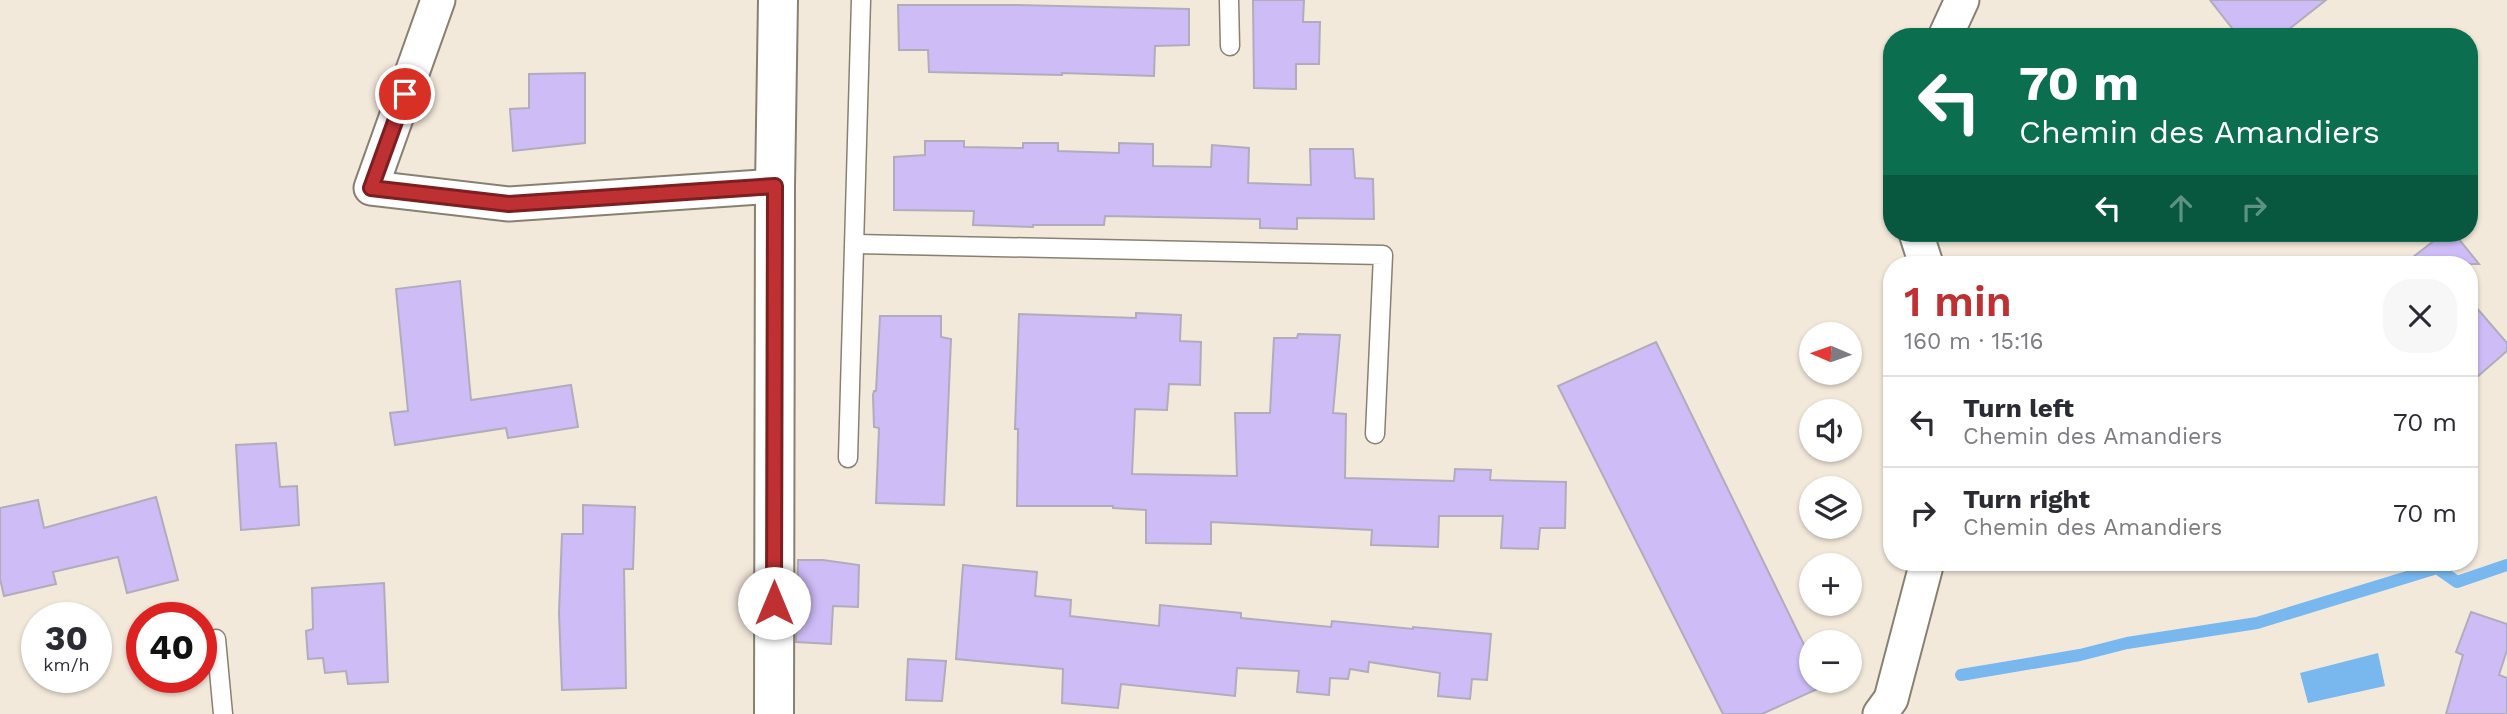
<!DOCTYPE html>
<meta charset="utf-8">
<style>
:root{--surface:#fff;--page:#f7f7f7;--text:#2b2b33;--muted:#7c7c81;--line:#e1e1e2;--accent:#bf3032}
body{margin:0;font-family:"Work Sans",sans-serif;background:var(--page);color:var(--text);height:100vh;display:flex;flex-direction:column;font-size:26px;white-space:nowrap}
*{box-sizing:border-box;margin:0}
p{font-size:23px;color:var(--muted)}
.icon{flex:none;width:38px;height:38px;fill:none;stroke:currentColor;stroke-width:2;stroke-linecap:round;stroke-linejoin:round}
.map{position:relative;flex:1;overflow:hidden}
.sheet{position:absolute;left:1883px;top:256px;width:595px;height:315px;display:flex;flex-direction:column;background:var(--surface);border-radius:28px;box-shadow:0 2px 5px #0004}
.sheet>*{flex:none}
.top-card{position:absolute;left:1883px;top:28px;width:595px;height:214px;border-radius:28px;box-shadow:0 2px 5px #0004;background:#0b6e4f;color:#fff;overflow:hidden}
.needle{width:46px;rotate:272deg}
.buttons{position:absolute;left:1799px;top:322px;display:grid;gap:14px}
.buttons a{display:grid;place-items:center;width:63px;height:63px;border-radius:50%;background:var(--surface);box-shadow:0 2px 5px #0004;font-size:35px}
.speed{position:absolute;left:21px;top:602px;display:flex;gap:14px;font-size:35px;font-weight:700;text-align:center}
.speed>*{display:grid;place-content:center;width:91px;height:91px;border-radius:50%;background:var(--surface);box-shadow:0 2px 5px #0004;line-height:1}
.speed small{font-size:18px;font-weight:400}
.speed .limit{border:10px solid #d22;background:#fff;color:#111}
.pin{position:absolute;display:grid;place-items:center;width:60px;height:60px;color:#fff;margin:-30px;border:4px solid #fff;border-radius:50%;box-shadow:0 2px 7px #0007}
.me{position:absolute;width:77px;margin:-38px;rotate:0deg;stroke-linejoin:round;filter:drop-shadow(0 0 5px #0008)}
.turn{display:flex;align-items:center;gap:24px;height:147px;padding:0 21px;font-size:32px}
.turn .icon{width:91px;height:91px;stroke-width:2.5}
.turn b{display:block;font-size:49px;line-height:60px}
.lanes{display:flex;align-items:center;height:66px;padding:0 21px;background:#0003;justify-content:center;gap:35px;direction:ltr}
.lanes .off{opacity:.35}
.round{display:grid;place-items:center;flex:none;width:74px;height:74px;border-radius:28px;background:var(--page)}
.overview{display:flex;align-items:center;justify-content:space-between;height:119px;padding:0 21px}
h1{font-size:42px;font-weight:600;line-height:52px;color:var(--accent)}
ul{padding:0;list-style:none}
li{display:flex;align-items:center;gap:21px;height:91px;padding:0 21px;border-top:2px solid var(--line)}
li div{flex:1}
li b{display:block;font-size:26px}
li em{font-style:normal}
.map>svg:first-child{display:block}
</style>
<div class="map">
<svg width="2507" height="714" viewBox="0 0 2507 714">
<rect width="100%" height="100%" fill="#f3e9db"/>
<polygon fill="#78b8ef" points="2378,653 2385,686 2308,703 2300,673"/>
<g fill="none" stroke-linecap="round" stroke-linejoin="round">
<polyline stroke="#78b8ef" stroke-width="12" points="1961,675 2080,655 2127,643 2257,623 2437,568 2457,582 2507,565"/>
</g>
<g fill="#cebcf7" stroke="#b1acbc" stroke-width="2">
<polygon points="1253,0 1304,0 1303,22 1320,22 1319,64 1296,64 1296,89 1254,88"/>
<polygon points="2210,0 2326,0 2279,37 2239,37"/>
<polygon points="898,5 1015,5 1189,9 1189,45 1155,46 1154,76 1062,73 1062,75 929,72 928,50 899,50"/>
<polygon points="585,73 585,143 513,151 510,109 529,108 529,74"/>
<polygon points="925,141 964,141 964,147 1023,148 1023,143 1058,143 1058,151 1119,153 1119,143 1153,144 1153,166 1211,167 1212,145 1249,148 1248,183 1311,185 1310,149 1353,149 1355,178 1373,179 1374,219 1297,218 1297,229 1260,228 1260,219 1105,216 1104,225 1033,225 1033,227 973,225 974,211 894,210 894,157 925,155"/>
<polygon points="2444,233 2454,233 2479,264 2404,264"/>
<polygon points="460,281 471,400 571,385 578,427 508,438 506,428 395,445 390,413 408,411 396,289"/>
<polygon points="2469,299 2507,343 2507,351 2469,384"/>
<polygon points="1136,313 1181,315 1180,341 1201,342 1200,385 1169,384 1167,410 1135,409 1132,474 1237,476 1235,413 1270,413 1274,338 1297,338 1298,334 1340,335 1333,413 1346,414 1345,478 1454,481 1455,469 1491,470 1490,480 1566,482 1565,528 1540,528 1538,549 1501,548 1503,516 1439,516 1438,547 1371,545 1372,530 1211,522 1211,544 1146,543 1146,510 1113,508 1113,506 1017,506 1018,429 1015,429 1019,314 1136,318"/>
<polygon points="880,316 941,316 941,337 951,339 944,505 876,503 879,428 874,427 873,395 874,391 876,391"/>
<polygon points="1656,342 1811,659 1811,681 1822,681 1824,686 1762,714 1723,714 1558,386"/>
<polygon points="276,443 280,487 297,486 299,525 241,530 236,445"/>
<polygon points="156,497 178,580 127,593 118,557 53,572 56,584 4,596 0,579 0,508 38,500 44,528"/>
<polygon points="583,505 635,507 633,569 624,569 626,688 562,690 559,613 562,534 583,534"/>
<polygon points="798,560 823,560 859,565 858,607 833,606 831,644 796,642"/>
<polygon points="963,565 1037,572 1035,596 1071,600 1070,616 1159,626 1160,605 1241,613 1241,618 1331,627 1332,621 1413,629 1413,627 1491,634 1487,680 1472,679 1470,699 1438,696 1440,673 1369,662 1368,672 1350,669 1348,679 1330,678 1329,695 1297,692 1299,671 1237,668 1235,696 1121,684 1118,708 1062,703 1063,669 956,659"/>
<polygon points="384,583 388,682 348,684 346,671 325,673 323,658 308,659 306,631 313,629 312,588"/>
<polygon points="2471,612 2507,624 2507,650 2499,675 2507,678 2507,714 2446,714 2463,655 2456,652"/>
<polygon points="908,659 946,661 942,701 906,700"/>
</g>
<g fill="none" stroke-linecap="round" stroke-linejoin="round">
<defs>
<g id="lane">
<polyline points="1229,0 1230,46"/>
<polyline points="855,244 1383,255 1375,434"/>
<polyline points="848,458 861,0"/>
<polyline points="216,639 223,714"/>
</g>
<g id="street">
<polyline points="438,0 371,188 509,204 775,186"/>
<polyline points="1945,37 1962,0"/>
<polyline points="1916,233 1926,264"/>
<polyline points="1880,714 1891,699 1927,562"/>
</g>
<polyline id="secondary" points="774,714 775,186 778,0"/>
</defs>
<use href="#lane" stroke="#888073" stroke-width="21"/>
<use href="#street" stroke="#888073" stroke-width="37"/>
<use href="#secondary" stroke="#888073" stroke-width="42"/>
<use href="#lane" stroke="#fff" stroke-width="18"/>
<use href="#street" stroke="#fff" stroke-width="33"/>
<use href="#secondary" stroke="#fff" stroke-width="38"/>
</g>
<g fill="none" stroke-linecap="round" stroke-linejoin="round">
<defs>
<polyline id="route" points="405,94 371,188 509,204 775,186 774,603"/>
</defs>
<use href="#route" stroke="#7c1f20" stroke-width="18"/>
<use href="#route" stroke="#bf3032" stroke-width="12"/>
</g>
</svg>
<div class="buttons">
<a><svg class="needle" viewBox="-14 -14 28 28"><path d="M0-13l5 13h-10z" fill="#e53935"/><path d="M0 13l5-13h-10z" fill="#7c7c81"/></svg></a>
<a><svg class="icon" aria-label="sound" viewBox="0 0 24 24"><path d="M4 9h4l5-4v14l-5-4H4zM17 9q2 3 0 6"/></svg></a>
<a><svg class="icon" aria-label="layers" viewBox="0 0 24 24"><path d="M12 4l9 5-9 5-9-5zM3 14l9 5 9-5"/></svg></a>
<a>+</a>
<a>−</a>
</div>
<div class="speed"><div>30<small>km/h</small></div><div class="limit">40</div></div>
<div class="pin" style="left:405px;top:94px;background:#d93025"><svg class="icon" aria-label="arrive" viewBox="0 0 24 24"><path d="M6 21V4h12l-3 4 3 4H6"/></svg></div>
<svg class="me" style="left:774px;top:603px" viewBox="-20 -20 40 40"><circle r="19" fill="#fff"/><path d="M0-13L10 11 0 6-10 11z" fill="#bf3032"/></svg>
<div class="top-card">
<div class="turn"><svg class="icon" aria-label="left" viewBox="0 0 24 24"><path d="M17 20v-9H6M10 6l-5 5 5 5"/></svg><div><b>70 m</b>Chemin des Amandiers</div></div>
<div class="lanes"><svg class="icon" aria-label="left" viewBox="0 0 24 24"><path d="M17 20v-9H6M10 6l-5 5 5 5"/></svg><svg class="icon off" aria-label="ahead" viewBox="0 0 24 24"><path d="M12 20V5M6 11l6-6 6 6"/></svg><svg class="icon off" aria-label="right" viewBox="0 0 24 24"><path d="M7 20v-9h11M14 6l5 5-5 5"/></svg></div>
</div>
<section class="sheet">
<div class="overview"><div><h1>1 min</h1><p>160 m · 15:16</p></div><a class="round"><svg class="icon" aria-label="close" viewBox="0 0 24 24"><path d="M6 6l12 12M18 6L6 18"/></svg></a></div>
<ul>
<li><svg class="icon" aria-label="left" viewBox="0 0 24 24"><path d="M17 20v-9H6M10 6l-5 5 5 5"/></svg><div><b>Turn left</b><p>Chemin des Amandiers</p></div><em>70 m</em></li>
<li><svg class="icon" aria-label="right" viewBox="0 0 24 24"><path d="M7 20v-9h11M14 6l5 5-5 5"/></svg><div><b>Turn right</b><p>Chemin des Amandiers</p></div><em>70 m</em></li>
</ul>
</section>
</div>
